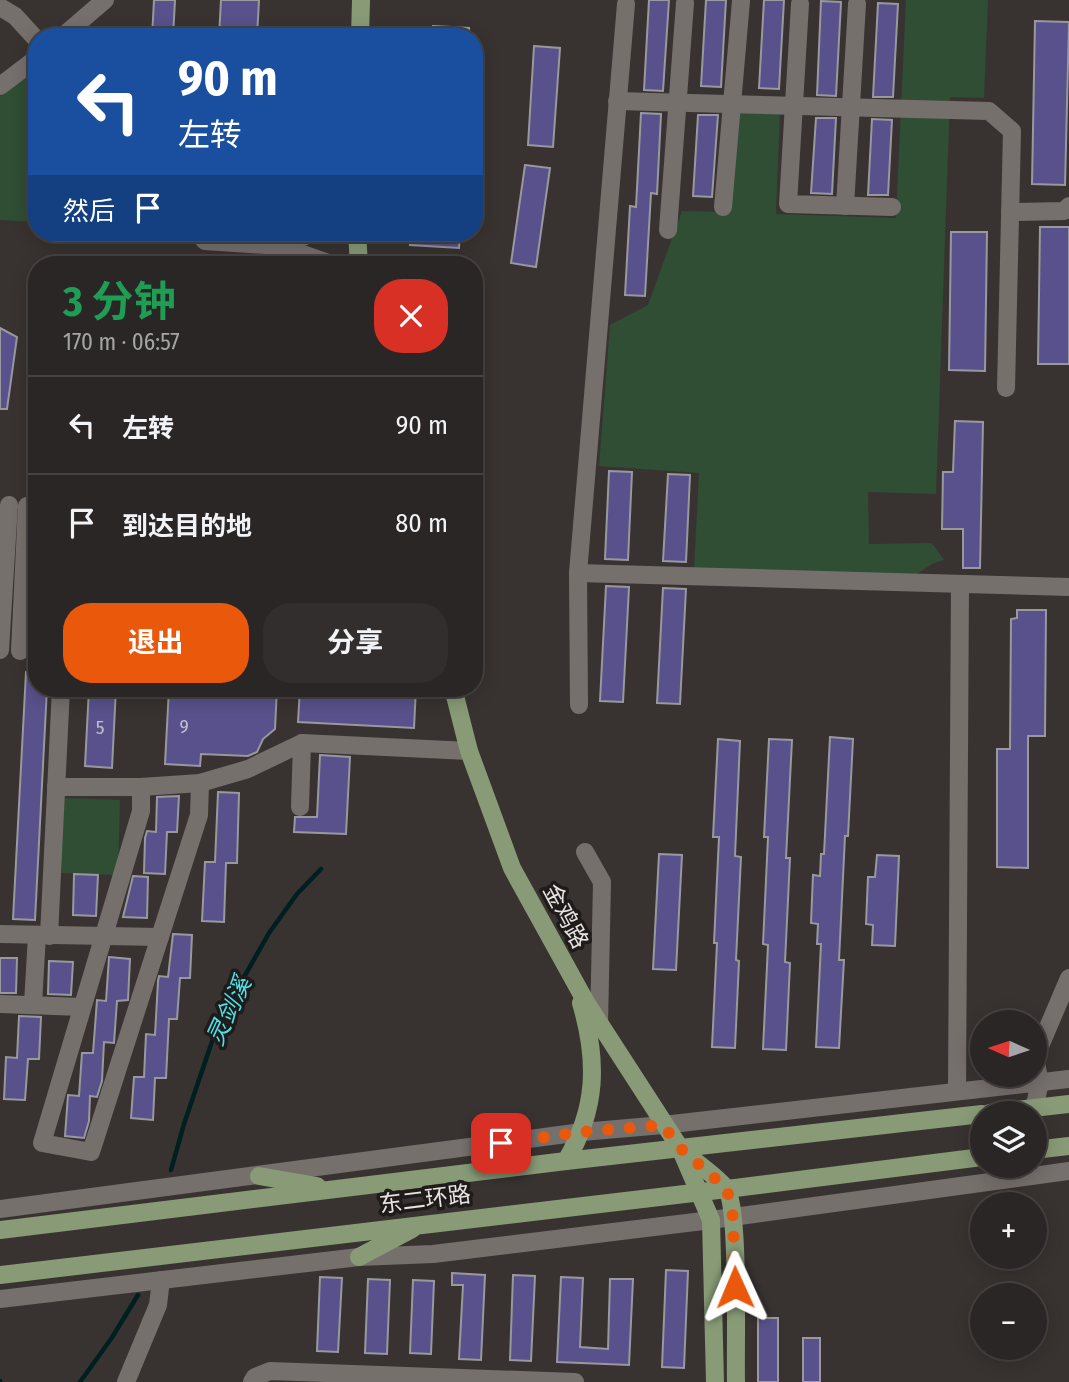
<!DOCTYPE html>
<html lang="zh">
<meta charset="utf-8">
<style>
:root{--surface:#2a2625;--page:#322e2d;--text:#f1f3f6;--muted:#a5a5a7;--line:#464342;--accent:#ea580c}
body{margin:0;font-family:"Fira Sans Condensed","Noto Sans SC",sans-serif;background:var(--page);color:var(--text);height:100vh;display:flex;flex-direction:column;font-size:26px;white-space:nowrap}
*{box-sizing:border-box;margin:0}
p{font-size:23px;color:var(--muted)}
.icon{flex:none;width:38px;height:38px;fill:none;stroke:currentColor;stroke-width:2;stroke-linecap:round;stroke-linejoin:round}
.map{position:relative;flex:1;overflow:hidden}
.side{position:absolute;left:28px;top:256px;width:455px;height:441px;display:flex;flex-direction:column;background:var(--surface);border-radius:28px;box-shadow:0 4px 18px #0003,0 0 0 2px var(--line)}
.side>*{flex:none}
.banner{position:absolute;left:28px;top:28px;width:455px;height:214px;border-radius:28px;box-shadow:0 4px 18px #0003,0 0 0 2px var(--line);background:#1a4fa0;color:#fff;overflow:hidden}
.needle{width:46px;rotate:273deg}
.controls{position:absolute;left:970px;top:1010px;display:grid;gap:14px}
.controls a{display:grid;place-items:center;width:77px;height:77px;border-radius:50%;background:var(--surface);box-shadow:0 4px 18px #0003,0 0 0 2px var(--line);font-size:35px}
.pin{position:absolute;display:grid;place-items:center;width:60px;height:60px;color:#fff;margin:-30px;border-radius:14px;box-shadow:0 4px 10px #0006}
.me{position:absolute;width:77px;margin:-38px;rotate:359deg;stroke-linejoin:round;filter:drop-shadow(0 0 5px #0008)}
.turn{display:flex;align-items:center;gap:24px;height:147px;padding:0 35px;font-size:32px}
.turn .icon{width:91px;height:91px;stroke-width:2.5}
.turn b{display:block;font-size:49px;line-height:60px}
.then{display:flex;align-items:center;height:66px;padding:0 35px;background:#0003;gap:14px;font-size:26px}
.round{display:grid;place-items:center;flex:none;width:74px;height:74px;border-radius:28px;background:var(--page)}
.headline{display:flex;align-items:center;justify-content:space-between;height:119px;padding:0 35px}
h1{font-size:42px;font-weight:700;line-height:52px;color:#1e9e55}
.cta{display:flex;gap:14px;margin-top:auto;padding:14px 35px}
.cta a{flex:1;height:80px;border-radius:28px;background:var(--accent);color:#fff;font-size:28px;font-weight:700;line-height:80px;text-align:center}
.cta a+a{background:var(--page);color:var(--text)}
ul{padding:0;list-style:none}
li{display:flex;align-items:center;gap:21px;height:98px;padding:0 35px;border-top:2px solid var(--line)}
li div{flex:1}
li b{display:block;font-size:26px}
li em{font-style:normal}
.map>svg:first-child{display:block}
</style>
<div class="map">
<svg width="1069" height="1382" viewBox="0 0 1069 1382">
<rect width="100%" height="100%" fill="#383331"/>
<g fill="#2f4e34">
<polygon points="906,0 988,0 984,98 950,97 936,494 868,492 869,544 932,543 944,560 934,563 915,575 694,571 699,473 599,466 610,325 648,305 682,211 730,212 739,110 780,111 776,214 896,218"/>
<polygon points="37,69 37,222 0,220 0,96"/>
<polygon points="64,798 120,800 118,875 61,873"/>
</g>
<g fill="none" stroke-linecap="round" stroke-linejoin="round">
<g stroke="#001f20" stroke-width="4.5">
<polyline points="171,1170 184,1124 219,1021 269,933 297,894 321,869"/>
<polyline points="0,1381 0,1382"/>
<polyline points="80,1382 111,1339 138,1295"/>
</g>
</g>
<g fill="#59518b" stroke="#98989e" stroke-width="2">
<polygon points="154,0 175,0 173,37 152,37"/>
<polygon points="221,0 259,0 257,37 219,37"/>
<polygon points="649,0 669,0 663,91 644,90"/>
<polygon points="706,0 726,0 721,87 701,86"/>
<polygon points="764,0 784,0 779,89 759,88"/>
<polygon points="821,1 841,2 836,96 817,95"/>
<polygon points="878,3 898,4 893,97 873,97"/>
<polygon points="1035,21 1069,22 1065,185 1032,184"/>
<polygon points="433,26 469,28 469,37 432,37"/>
<polygon points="534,46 560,48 553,147 528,145"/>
<polygon points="641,113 661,114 657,194 651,193 645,296 625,295 630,206 636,207"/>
<polygon points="698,115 718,115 712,197 693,196"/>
<polygon points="816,118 836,118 832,194 811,193"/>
<polygon points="872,119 892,120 888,195 868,195"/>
<polygon points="525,165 550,168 536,267 511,263"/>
<polygon points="1040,227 1069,227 1069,364 1038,364"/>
<polygon points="951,232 987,232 985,371 949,370"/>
<polygon points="411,233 460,233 459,248 410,245"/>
<polygon points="0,328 17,337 7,409 0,409"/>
<polygon points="955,421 983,422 980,568 963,568 963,529 942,529 943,472 953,472"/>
<polygon points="609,471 632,472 628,560 605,559"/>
<polygon points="668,474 690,475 686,562 663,561"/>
<polygon points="606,586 629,587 623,702 600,701"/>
<polygon points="663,588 686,589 680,704 657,703"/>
<polygon points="1017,610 1046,610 1045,736 1028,736 1028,868 997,867 997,749 1010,749 1011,619 1017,618"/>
<polygon points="26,672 37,672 37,688 47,688 35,920 13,919"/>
<polygon points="89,688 116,688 112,768 85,766"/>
<polygon points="169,688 277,688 275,729 263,739 257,752 248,756 201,754 200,766 165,764"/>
<polygon points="300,688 416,688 414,728 298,722"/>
<polygon points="830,737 853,739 848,836 845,836 839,960 844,960 839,1048 816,1047 821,944 817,944 818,924 811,923 813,875 820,876 821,854 824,854"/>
<polygon points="718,739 740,741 735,856 741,857 736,960 739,961 735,1048 712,1047 717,943 714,943 719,837 713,837"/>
<polygon points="769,739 792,740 786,858 790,858 785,962 790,963 786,1050 763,1049 768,945 763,944 768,837 764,837"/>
<polygon points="320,755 350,757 346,834 294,832 295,817 317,817"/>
<polygon points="218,792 239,793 237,863 226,863 224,922 202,921 205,862 215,862"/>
<polygon points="179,796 177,832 167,832 165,874 144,873 145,838 147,831 156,832 157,797"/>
<polygon points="659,854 682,855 676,970 653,969"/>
<polygon points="877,855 899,856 895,946 872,945 873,925 866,924 868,877 875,877"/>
<polygon points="74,874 98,875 96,916 73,915"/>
<polygon points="133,876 148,877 147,918 123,917"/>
<polygon points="173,934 192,935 190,978 180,978 177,1019 169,1019 166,1078 155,1078 153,1120 131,1118 134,1077 144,1077 146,1034 155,1035 158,981 159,976 168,977"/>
<polygon points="109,957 130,959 128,1000 117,1001 114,1043 104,1042 102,1081 97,1097 90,1096 89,1121 84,1138 65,1136 68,1095 79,1096 82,1053 93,1053 97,1000 106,1001"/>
<polygon points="0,958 17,958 16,993 0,993"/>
<polygon points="49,961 73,962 71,995 48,994"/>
<polygon points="19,1016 41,1017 39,1059 28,1059 25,1100 4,1099 6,1057 17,1058"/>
<polygon points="666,1270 688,1271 684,1368 662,1367"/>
<polygon points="452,1273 485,1275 481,1360 459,1359 463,1285 452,1285"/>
<polygon points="513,1275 535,1276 531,1361 510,1360"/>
<polygon points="320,1277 342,1278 338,1352 317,1351"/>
<polygon points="561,1277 583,1278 580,1347 608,1349 610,1279 633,1279 629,1365 557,1362"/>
<polygon points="368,1279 390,1280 387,1354 365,1353"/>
<polygon points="413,1280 434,1281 431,1354 410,1353"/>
<rect x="758" y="1318" width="20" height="64"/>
<rect x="803" y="1338" width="17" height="44"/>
</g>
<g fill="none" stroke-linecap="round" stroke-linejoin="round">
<g stroke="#76706d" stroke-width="18">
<polyline points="800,4 788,204 892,207"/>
<polyline points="0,7 15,16 37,40"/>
<polyline points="62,37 105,0"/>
<polyline points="0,86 37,58"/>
<polyline points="617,101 989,111 1012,131 1006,388"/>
<polyline points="845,206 857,4"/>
<polyline points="723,207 741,1"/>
<polyline points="1010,212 1064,211 1069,206"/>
<polyline points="668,230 685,3"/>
<polyline points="198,233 205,241 280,246 331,264"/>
<polyline points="280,246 313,233"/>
<polyline points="578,573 1069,587"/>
<polyline points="0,650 9,505"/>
<polyline points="20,651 27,506"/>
<polyline points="579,705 578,573 626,4"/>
<polyline points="56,787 141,787 200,783 248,769 302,743 469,751"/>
<polyline points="141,787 141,811 42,1143 91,1152 199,815 200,783"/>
<polyline points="300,807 302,743"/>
<polyline points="585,852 602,882 599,1025"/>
<polyline points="0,934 160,937"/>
<polyline points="49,936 61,688"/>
<polyline points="0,1004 82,1007"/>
<polyline points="33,1004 37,935"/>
<polyline points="957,1091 960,584"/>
<polyline points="1034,1108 1040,1083 1035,1058 1069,978"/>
<polyline points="0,1209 582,1132 663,1125 1069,1079"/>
<polyline points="0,1299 359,1257 433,1254 711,1220 1069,1171"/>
<polyline points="126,1382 158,1305 161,1280"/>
<polyline points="252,1382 255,1377 270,1371 575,1382"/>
</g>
<g stroke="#889b76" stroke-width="18">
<polyline points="360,37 361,0"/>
<polyline points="357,233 359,264"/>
<polyline points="453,688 469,751 512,868 587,1004 680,1148 711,1220 715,1382"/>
<polyline points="990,1113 1069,1104"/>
<polyline points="1034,1150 1069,1146"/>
<path d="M685,1153c13,11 30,22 41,35 14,19 9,162 10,194"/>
<path d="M566,1161c31,-52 32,-100 15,-158"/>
<polyline points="259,1176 317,1186"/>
<polyline points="0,1230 566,1161 982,1114"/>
<polyline points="359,1257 412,1229"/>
<polyline points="0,1275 727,1189 982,1157"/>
</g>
</g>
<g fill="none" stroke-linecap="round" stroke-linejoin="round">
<polyline stroke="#ea580c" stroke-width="12" stroke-dasharray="0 21.6" points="501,1143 582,1132 663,1125 680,1148 727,1189 733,1217 735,1287"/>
</g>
<g text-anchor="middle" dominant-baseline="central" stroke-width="7" stroke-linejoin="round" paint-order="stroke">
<g font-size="19" fill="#c3becc">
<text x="184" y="726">9</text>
<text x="100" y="727">5</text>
</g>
<g font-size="23" fill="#e6e3e1" stroke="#1e1b1a">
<text transform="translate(566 916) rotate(62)">金鸡路</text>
<text transform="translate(425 1199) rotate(-7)">东二环路</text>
</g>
<g font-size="24" font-style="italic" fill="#4ee1e9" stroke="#1e1b1a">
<text transform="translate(229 1011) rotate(-65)">灵剑溪</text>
</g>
</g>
</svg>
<div class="controls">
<a><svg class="needle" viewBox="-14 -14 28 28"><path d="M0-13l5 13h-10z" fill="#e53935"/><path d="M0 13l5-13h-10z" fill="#a5a5a7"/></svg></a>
<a><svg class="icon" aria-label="layers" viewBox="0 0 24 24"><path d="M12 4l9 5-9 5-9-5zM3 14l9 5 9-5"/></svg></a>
<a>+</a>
<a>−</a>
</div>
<div class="pin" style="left:501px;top:1143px;background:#d93025"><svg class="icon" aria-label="arrive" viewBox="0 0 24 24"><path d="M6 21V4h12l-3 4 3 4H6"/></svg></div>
<svg class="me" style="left:735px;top:1287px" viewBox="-20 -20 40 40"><path d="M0-17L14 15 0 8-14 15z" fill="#ea580c" stroke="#fff" stroke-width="4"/></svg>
<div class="banner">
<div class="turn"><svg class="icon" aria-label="left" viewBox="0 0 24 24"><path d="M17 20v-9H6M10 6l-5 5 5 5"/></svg><div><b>90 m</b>左转</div></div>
<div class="then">然后<svg class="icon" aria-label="arrive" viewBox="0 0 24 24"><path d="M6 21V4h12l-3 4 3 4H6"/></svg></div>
</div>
<section class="side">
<div class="headline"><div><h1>3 分钟</h1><p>170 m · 06:57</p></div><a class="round" style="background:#d93025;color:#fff"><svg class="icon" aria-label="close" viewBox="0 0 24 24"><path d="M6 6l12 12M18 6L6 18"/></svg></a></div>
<ul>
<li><svg class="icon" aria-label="left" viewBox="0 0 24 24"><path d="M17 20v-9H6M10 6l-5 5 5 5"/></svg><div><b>左转</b></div><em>90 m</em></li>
<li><svg class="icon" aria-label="arrive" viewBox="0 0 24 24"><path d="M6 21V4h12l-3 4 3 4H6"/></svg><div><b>到达目的地</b></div><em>80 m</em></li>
</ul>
<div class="cta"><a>退出</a><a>分享</a></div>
</section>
</div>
